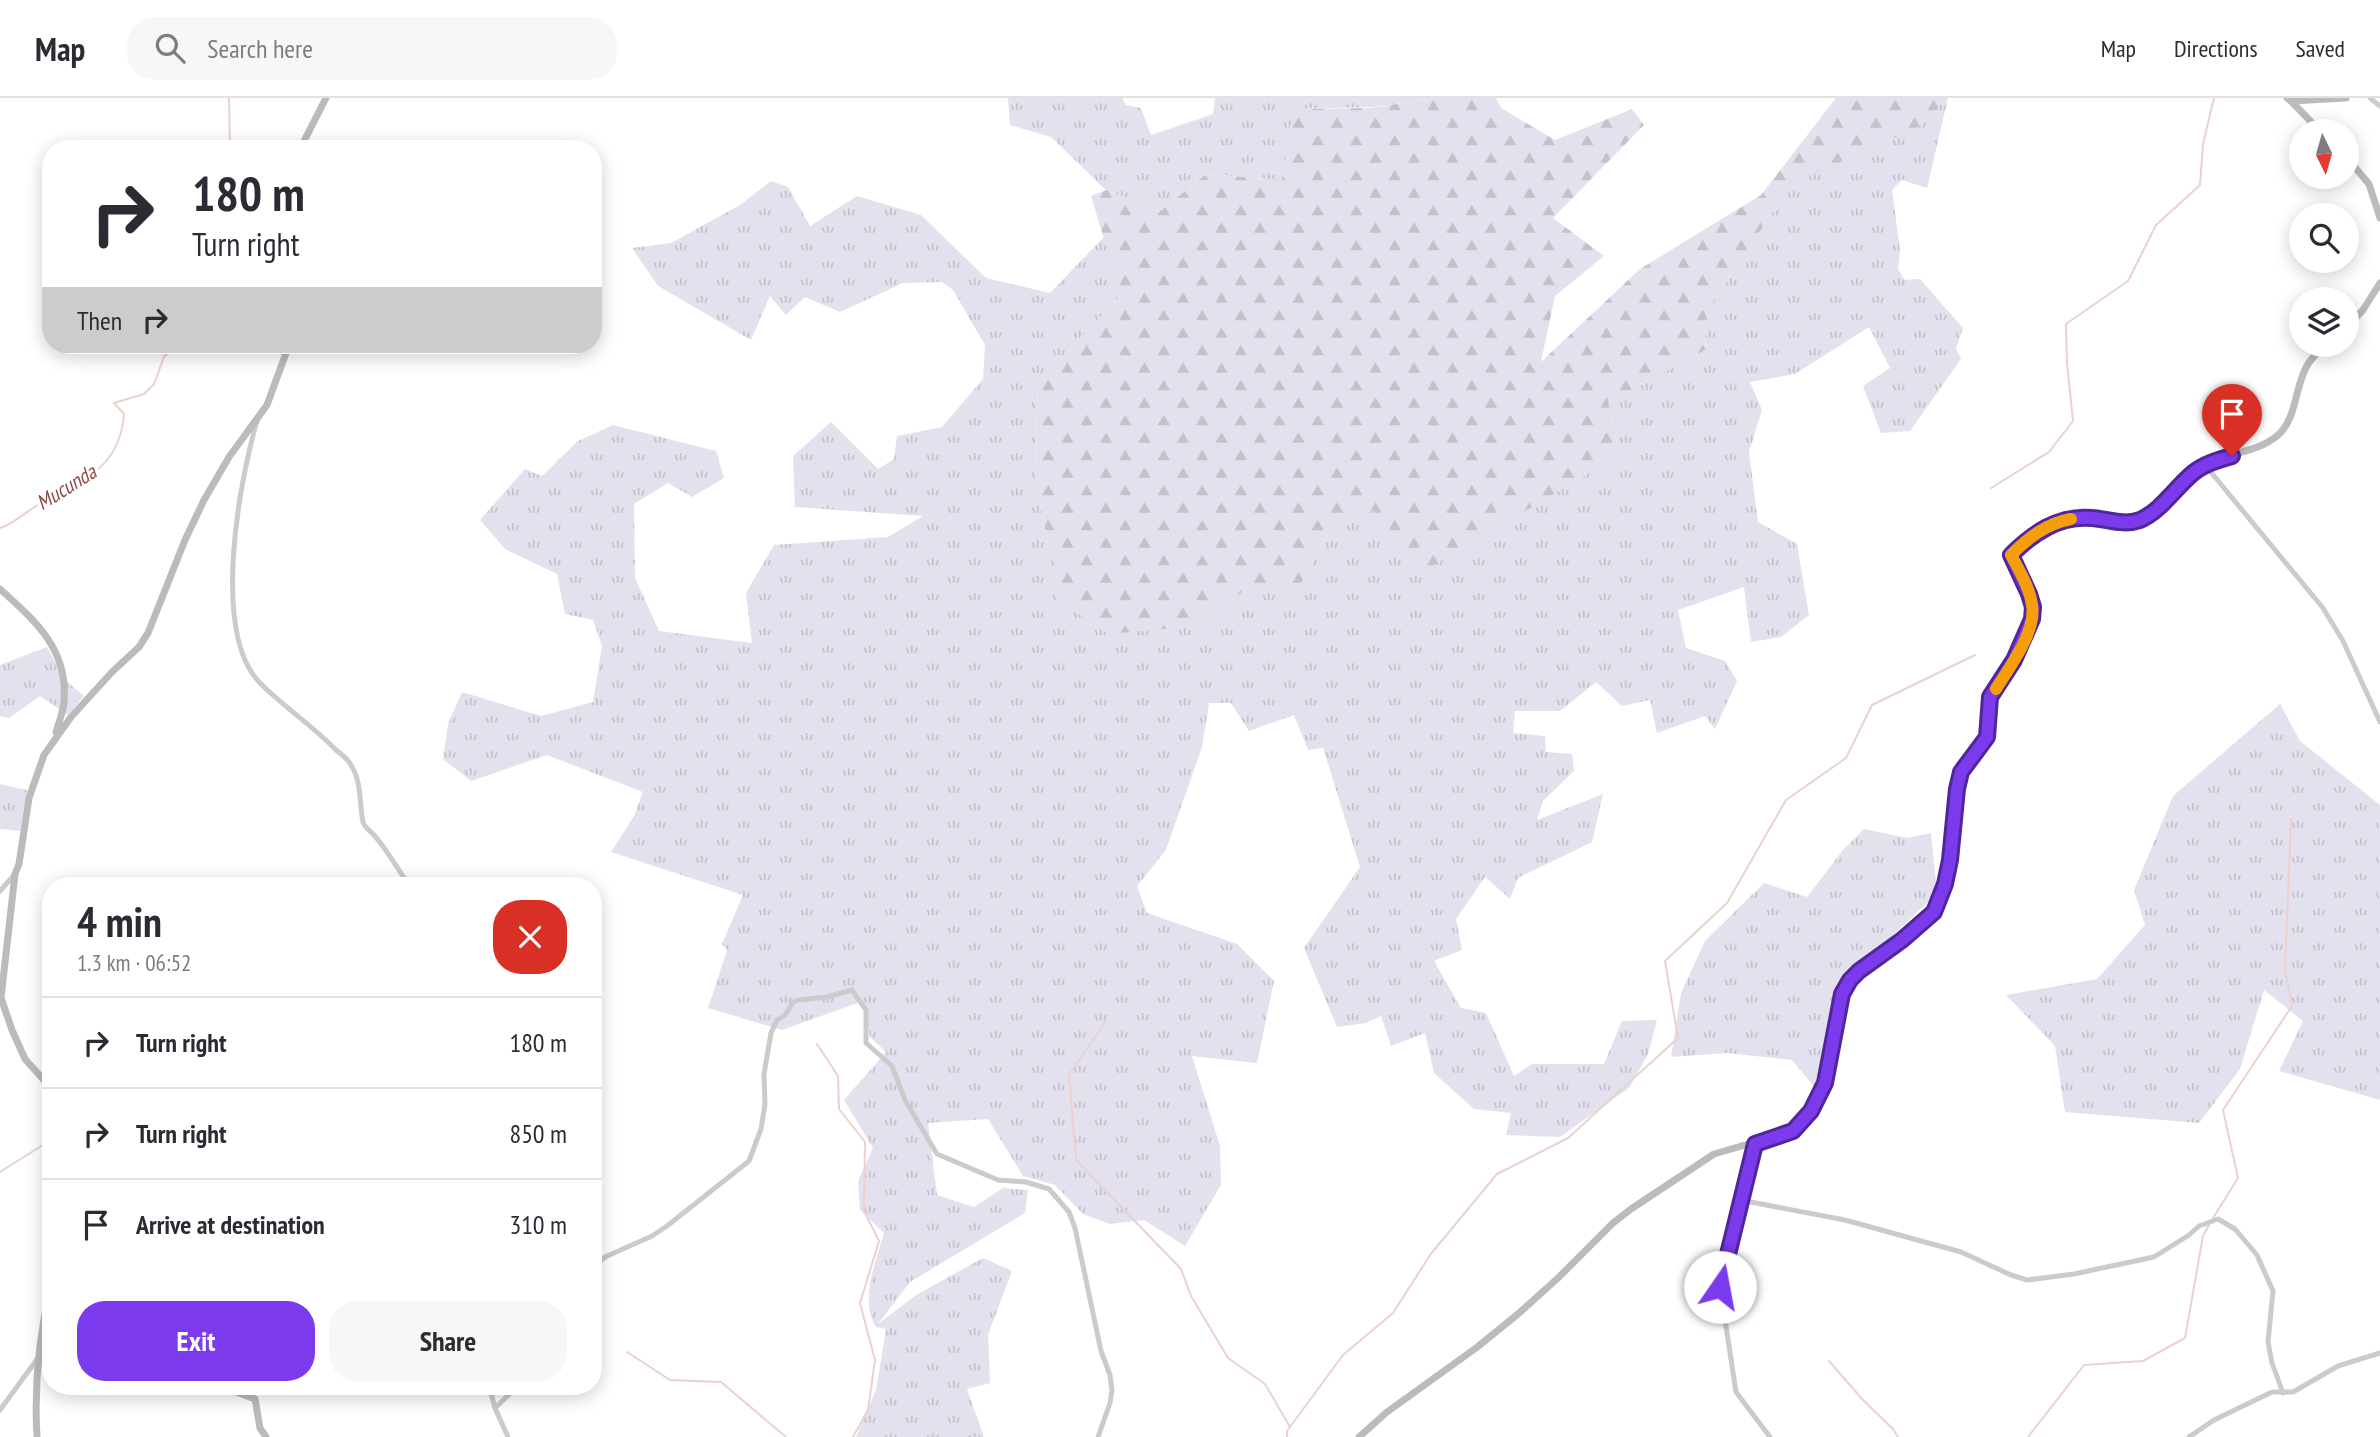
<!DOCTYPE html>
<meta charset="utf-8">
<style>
:root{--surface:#fff;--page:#f7f7f7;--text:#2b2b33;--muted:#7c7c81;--line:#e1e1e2;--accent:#7c3aed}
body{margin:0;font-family:"PT Sans Narrow",sans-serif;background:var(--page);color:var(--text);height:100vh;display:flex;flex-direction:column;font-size:26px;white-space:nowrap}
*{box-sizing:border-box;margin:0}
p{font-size:23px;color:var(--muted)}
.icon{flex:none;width:38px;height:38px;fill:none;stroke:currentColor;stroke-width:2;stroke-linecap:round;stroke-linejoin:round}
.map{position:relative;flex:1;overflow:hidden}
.side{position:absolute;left:42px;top:779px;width:560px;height:518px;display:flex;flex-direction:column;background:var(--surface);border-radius:28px;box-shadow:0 4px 18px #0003}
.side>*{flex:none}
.banner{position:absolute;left:42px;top:42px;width:560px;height:214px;border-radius:28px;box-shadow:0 4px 18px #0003;background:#fff;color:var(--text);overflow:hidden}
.needle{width:46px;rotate:175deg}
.fabs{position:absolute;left:2289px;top:21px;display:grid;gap:14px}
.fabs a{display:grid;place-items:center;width:70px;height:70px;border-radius:50%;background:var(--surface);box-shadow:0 4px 18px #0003;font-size:35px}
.pin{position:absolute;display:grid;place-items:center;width:60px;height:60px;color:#fff;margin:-72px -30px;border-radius:50% 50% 50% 0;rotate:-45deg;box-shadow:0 0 7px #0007}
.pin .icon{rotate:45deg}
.me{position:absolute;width:77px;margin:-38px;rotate:12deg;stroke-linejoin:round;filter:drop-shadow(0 0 5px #0008)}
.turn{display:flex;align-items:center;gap:24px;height:147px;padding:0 35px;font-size:32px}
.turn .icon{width:91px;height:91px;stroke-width:2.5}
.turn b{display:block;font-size:49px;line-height:60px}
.then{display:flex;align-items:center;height:66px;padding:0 35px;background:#0003;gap:14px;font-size:26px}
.round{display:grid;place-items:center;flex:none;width:74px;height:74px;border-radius:28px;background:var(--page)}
.headline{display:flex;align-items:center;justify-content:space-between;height:119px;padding:0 35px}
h1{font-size:42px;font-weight:600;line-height:52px}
.cta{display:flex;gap:14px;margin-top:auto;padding:14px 35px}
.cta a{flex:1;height:80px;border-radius:28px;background:var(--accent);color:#fff;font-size:28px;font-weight:600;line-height:80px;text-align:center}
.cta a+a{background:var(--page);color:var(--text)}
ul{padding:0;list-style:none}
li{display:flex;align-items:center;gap:21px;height:91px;padding:0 35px;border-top:2px solid var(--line)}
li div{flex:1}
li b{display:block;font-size:26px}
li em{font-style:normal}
header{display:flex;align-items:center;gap:42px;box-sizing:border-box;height:98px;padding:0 35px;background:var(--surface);border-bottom:2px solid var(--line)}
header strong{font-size:33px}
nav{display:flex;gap:38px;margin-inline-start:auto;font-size:24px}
.search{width:490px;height:63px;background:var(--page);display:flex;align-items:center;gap:18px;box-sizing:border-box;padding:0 24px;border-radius:28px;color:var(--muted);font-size:26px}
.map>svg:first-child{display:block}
</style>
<header>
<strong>Map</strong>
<div class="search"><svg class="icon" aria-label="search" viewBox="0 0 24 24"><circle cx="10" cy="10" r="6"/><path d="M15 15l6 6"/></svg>Search here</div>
<nav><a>Map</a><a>Directions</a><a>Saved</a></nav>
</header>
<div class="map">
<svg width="2380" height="1339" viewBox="0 0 2380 1339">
<defs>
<pattern id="grass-tufts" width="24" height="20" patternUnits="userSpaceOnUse" patternTransform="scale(1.75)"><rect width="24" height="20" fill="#e3e1ed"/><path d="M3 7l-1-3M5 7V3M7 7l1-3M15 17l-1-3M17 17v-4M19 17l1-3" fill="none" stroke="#c3c2cc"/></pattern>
<pattern id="forest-firs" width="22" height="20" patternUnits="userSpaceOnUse" patternTransform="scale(1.75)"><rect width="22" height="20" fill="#e3e1ed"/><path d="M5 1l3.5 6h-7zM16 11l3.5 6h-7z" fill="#c3c2cc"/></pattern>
</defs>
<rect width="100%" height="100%" fill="#fff"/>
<g fill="url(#grass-tufts)">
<polygon points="1008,0 1122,0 1126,7 1141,10 1151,37 1213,16 1215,0 1435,0 1374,9 1293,11 1283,82 1206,76 1159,114 1106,92 1051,39 1010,27"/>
<path d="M1948,0l-21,90 -25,-8 -10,10 8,60 -2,19 7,11 15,-1 43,49 -7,21 5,10 -51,72 -29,2 -18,-47 27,-18 -21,-41 -74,47 -45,8 12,28 -13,42 9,70 39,22 12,71 -28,22 -30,5 -7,-55 -66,23 8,38 39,13 12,20 -22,48 -10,-13 -48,17 -7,-33 -28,6 -26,-24 -36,29h-45l-2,22 32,3 1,16 26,2 2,17 -31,30 -6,19 66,-26 -11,48 -74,36 -8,21 -25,-22 -29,42 6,31 -28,11 27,47 25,5 28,63 18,-12h72l18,-43 35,-1 -9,34 -19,34 -69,49 -54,-2 5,-22 -37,-4 -40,-36 -9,-40 -34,13 -10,-30 -15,7 -29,4 -33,-79 56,-81 -37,-119 -15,2 -14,-35 -45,16 -18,-28h-22l-7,44 -36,103 -29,36 10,27 90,31 37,37 -17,82 -65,-7 28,90 1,39 -36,61 -41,-26 -34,4 -27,-10 -28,-29 -32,-9 -35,-57 -60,4 9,72 37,12 29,-19 25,2 -3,23 -115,69 -32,42 38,-29 67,-37 29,13 -24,64 2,48 -23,6 17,48h-128l20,-47 10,-61 -10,-2c-17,-28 0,-65 8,-94l-24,-23 -2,-29 15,-33 -29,-48 42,-48 -16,-15 -7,-36 -81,29 -74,-22 19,-58 -5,-6 21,-49 -132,-43 23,-36 9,-24 -96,-37 -76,26 -28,-22 5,-35 14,-32 79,24 52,-14 9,-56 -9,-26 -28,-6 -8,-40 -52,-25 -25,-29 45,-51 17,7 36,-35 35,-16 103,26 8,27 -32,19 -24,-14 -34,21 1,74 24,53 93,12 -6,-50 28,-48 114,-8 35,-21 -128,-9 -2,-51 38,-34 47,47 16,-10 3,-23 45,-9 41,-48 2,-34 -32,-55 -11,-8 -39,1 -63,29 -35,-15 -19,18 -16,-19 -19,44 -93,-54 -26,-38 39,-5 69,-38 31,-24 17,6 22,39 47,-30 64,19 65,63 64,15 54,-56 17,58 -83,89 -3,89 23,127 142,26 51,-41 45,8 34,-63 45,-21 245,-54 -12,-53 97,-52 3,-41 84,-127 125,-54z"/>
<polygon points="47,549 64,581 84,598 68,617 40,598 9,620 0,618 0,567"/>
<polygon points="2280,606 2300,643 2380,707 2380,1002 2279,973 2303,923 2264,892 2240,971 2199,1025 2065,1014 2055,948 2006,897 2097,881 2145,827 2134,792 2173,698"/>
<polygon points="0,686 27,692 20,733 0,731"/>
<polygon points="1864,731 1907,740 1931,735 1937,795 1884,846 1838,885 1818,993 1792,962 1727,955 1671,959 1681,895 1705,843 1764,785 1807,799 1843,752"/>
</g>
<polygon fill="url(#forest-firs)" points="1435,0 1496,0 1501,10 1555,42 1632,11 1644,27 1553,120 1604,158 1555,198 1541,264 1640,171 1761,97 1836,0 1948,0 1917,30 1792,85 1708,211 1705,252 1608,304 1620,357 1425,472 1374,412 1330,432 1296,495 1251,487 1200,528 1108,536 1058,502 1035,375 1038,286 1121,197 1091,98 1106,92 1159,114 1206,76 1282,82 1293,11 1370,10"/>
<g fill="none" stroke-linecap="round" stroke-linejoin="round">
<g stroke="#ebd1cf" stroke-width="2">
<polyline points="229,0 230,51"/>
<polyline points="1991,390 2049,354 2073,323 2067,265 2066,226 2128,183 2156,127 2200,87 2203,46 2214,0"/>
<path d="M0,430c14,-4 25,-16 38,-23 42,-24 82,-35 86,-91l-10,-11 30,-9 10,-10 10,-27 10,-12"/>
<polyline points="1105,924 1069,977 1076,1062 1181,1171 1191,1198 1228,1260 1265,1286 1290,1329"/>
<polyline points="817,946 838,978 839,1011 865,1044 864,1113 879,1143 860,1205 875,1262 868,1312 853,1339"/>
<polyline points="0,1074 51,1042"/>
<polyline points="2213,1120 2238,1080 2223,1012 2292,908 2285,872 2291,721"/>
<polyline points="627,1254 670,1282 721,1284 786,1339"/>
<polyline points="1829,1263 1863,1302 1893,1331 1898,1339"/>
<polyline points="1287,1339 1287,1333 1343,1257 1393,1215 1430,1157 1497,1076 1568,1040 1678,940 1665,863 1727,805 1786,702 1846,660 1872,607 1975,557"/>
<polyline points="2028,1339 2084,1267 2143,1263 2185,1240 2203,1138 2210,1125"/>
</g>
<g stroke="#cbcbcb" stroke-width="5">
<polyline points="2370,0 2380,8"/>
<path d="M257,323c-18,62 -46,212 3,262 24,24 53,43 76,67 5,4 12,9 15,15 11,17 8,38 12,57 2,6 6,8 10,12 14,15 24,35 37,52"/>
<polyline points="2205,367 2323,510 2343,543 2380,624"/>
<polyline points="0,793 14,777"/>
<polyline points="1755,1046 1720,1189 1736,1294 1770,1339"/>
<polyline points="1740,1102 1845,1122 1961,1154 2011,1177 2027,1182 2074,1176 2154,1159 2189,1137 2199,1128 2218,1121 2235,1131 2257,1157 2273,1193 2268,1244 2272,1265 2283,1295"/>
<polyline points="593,1169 605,1159 652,1138 667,1128 749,1063 761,1031 765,1006 764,976 771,935 777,922 785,917 793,904 799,902 827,899 852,892 866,912 866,945 892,968 905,1002 937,1056 998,1082 1026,1084 1049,1091 1069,1114 1075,1130 1101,1253 1110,1277 1112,1292 1110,1305 1098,1339"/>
<polyline points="489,1288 495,1310 508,1339"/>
<polyline points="495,1310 518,1288"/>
<polyline points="0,1312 38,1260"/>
<polyline points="2189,1339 2214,1322 2272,1294 2293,1294 2338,1268 2380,1255"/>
</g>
<g stroke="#bbb" stroke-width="7">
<polyline points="2287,0 2291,3 2346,0"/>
<polyline points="2291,3 2320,33"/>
<polyline points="300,51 326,0"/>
<polyline points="2347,60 2369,86 2380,120"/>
<polyline points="2347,229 2363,212 2380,185"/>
<path d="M0,491c34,31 68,59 64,111 0,10 -5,22 -8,32"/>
<polyline points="51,990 25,961 12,932 1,900 15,776 19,766 29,700 44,657 71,619 112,574 139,549 148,535 185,442 204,402 229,359 267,307 289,247"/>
<polyline points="221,1288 255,1301 260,1330 266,1339"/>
<path d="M37,1339c-3,-51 2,-102 14,-151"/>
<path d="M1359,1339l28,-25 89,-64 42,-34 40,-36 55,-55 18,-14 83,-55 79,-23c14,-13 24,-27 31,-46 14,-38 5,-83 35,-115l65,-48 10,-10 11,-28 16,-112 26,-35 3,-40 24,-37 18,-41 1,-12 -4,-13 -18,-39c22,-23 51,-42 84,-36 14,2 28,7 42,2 27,-10 42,-41 66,-54 23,-14 53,-14 74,-31 21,-18 17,-50 31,-72 5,-8 12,-14 18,-19"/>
</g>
</g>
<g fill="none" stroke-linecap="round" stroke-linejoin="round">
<defs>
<path id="route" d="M1720,1189l35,-143 38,-13 18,-20 14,-28 17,-89 8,-14 9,-9 43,-31 32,-28 11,-28 5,-24 7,-71 4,-17 26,-35 3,-40 24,-37 18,-41 1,-12 -4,-13 -18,-39c22,-22 48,-40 81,-37 16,1 31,8 48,2 21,-9 35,-32 53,-47 11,-9 25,-13 39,-17"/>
</defs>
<use href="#route" stroke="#51269a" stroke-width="18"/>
<use href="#route" stroke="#7c3aed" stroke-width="12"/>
<path stroke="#f59e0b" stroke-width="12" d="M1996,591c13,-21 41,-58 36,-84 -2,-17 -13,-35 -21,-50 17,-17 36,-32 60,-36"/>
</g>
<g text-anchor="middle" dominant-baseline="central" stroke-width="7" stroke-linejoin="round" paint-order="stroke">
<g font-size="21" font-style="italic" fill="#8f4b44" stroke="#fff">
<text transform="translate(66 389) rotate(-32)">Mucunda</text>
</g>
</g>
</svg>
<div class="fabs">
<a><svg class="needle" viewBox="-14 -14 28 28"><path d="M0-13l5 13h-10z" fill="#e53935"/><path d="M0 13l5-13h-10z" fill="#7c7c81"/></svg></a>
<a><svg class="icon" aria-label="search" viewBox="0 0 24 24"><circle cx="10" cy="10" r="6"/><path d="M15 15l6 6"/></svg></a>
<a><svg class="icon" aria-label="layers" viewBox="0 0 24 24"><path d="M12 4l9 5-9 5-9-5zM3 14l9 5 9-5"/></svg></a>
</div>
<div class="pin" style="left:2232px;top:358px;background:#d93025"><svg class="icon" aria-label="arrive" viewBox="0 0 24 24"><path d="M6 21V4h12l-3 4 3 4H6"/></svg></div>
<svg class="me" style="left:1720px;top:1189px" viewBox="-20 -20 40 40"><circle r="19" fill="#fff"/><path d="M0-13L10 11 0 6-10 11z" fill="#7c3aed"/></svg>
<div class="banner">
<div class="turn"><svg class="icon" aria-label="right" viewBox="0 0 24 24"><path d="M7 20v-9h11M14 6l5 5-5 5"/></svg><div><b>180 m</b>Turn right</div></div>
<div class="then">Then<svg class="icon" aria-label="right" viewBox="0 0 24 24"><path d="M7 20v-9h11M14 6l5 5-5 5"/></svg></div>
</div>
<section class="side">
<div class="headline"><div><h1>4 min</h1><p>1.3 km · 06:52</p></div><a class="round" style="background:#d93025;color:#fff"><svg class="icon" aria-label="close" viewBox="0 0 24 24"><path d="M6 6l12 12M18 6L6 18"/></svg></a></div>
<ul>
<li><svg class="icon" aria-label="right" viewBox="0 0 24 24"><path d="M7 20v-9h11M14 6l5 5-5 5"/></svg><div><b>Turn right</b></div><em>180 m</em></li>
<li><svg class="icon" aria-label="right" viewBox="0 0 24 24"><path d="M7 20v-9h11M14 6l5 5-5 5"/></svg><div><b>Turn right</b></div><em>850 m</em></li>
<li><svg class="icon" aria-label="arrive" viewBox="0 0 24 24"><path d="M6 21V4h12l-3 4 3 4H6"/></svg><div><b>Arrive at destination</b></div><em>310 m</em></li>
</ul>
<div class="cta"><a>Exit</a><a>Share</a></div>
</section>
</div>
